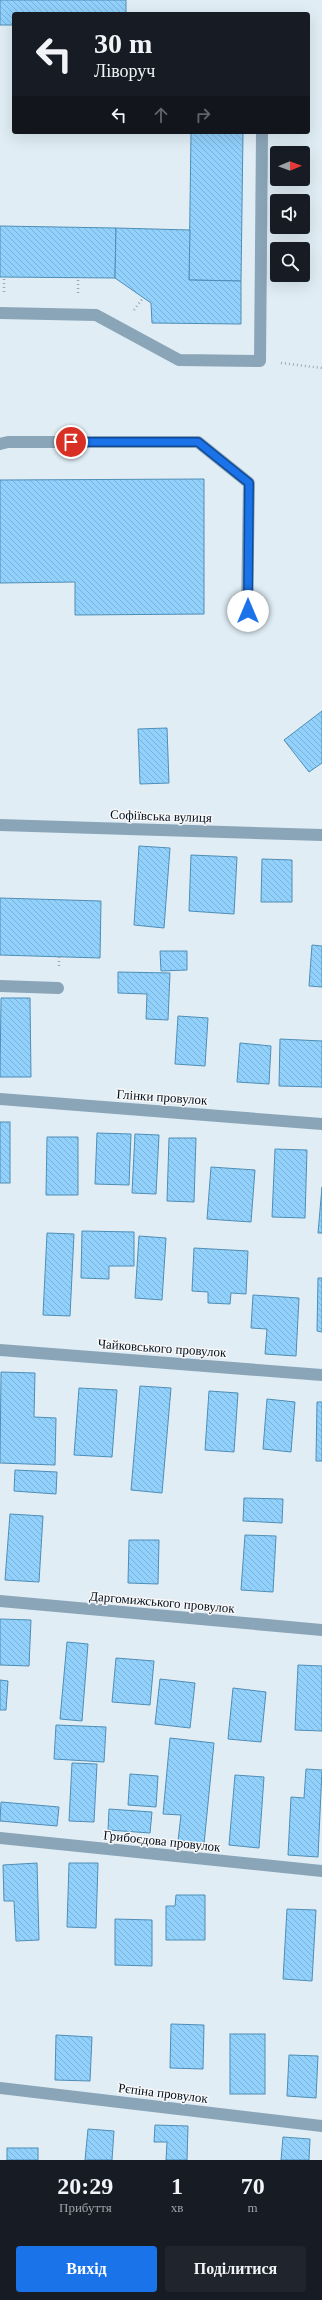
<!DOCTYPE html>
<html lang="uk">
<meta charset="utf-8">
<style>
:root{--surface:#171b24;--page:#20242c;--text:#f1f3f6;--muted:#9ea1a6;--accent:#1a73e8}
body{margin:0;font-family:Georgia,serif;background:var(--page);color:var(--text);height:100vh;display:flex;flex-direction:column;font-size:15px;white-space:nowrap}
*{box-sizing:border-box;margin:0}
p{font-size:13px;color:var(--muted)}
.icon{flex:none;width:22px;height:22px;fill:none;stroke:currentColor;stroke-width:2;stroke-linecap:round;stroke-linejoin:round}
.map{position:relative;height:2160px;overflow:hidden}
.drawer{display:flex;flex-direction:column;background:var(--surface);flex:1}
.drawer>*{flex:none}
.guide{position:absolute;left:12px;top:12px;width:298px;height:122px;border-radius:4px;box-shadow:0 4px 16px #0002;background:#171b24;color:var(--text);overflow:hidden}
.needle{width:26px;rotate:89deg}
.controls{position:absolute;left:270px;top:146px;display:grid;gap:8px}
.controls a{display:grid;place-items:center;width:40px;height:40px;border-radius:4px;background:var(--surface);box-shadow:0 4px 16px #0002;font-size:20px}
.pin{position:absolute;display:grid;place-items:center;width:34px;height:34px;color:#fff;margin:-17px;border:2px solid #fff;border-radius:50%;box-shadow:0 1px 4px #0007}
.me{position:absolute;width:44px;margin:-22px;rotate:0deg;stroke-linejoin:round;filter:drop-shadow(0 0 3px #0008)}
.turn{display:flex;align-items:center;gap:14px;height:84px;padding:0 16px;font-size:18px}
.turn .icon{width:52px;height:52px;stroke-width:2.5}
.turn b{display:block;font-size:28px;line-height:34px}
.lanes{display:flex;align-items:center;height:38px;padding:0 16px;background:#0003;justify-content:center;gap:20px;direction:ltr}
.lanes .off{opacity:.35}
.eta{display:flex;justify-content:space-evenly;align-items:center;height:68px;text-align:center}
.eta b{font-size:24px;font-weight:700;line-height:28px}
.action{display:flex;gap:8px;margin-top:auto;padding:8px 16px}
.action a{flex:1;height:46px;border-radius:4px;background:var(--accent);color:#fff;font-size:16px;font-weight:700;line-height:46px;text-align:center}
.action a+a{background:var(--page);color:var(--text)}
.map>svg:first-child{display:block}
</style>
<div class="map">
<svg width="322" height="2160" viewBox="0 0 322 2160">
<defs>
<pattern id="building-back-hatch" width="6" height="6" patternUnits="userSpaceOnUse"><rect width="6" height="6" fill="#91d1fc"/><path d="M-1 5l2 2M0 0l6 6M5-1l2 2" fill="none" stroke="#7bb2d8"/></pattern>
</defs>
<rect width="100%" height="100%" fill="#e0edf5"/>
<g fill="url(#building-back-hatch)" stroke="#4f8eb6">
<polygon points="0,0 126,0 126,14 14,14 14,25 0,25"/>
<polygon points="191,132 243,132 241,281 189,280"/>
<polygon points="0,226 116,228 115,278 0,277"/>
<polygon points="116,228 190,230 189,280 241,281 241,324 152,323 151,303 115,278"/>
<polygon points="204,479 204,614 75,615 75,582 0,583 0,480"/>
<polygon points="322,711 322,763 309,772 284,740"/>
<polygon points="167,728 169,783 140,784 138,729"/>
<polygon points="139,846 170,848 164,928 134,925"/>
<polygon points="191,855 237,857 234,914 189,911"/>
<polygon points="262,859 292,860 292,902 261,902"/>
<polygon points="0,898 101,901 100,958 0,955"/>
<polygon points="312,945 322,946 322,987 309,986"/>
<polygon points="160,951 187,951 187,970 161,971"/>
<polygon points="118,972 170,973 168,1020 146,1019 147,994 118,993"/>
<polygon points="1,998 30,998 31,1077 0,1077"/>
<polygon points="178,1016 208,1018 205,1066 175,1064"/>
<polygon points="280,1039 322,1041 322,1087 279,1086"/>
<polygon points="240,1043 271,1046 269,1084 237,1082"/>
<rect x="0" y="1122" width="10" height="61"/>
<polygon points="97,1133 131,1134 129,1185 95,1184"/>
<polygon points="135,1134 159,1135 156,1194 132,1193"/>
<polygon points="47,1137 78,1137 78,1195 46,1195"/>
<polygon points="169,1138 196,1138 194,1202 167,1201"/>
<polygon points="275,1149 307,1150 305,1218 272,1217"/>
<polygon points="211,1167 255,1170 251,1222 207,1219"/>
<polygon points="322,1187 322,1233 318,1233"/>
<polygon points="82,1231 134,1232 134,1266 109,1266 109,1279 81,1278"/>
<polygon points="47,1233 74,1234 70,1316 43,1315"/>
<polygon points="139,1236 166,1238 162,1300 135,1298"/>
<polygon points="194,1248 248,1251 246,1294 231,1293 230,1304 208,1303 208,1292 192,1291"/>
<polygon points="318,1278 322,1278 322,1332 317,1331"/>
<polygon points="253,1295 299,1298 296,1356 265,1354 267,1329 251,1328"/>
<polygon points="1,1372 35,1373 34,1417 56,1418 55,1465 0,1463"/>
<polygon points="140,1386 171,1388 162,1493 131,1490"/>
<polygon points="79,1388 117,1390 112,1457 74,1455"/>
<polygon points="209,1391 238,1393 234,1452 205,1450"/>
<polygon points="267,1399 295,1402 291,1452 263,1449"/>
<polygon points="317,1402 322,1402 322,1461 316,1461"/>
<polygon points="15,1470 57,1472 56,1494 14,1491"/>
<polygon points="244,1498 283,1499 282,1523 243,1521"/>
<polygon points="10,1514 43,1516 39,1582 5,1580"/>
<polygon points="245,1535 276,1536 273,1592 241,1590"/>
<polygon points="129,1540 159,1540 158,1584 128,1583"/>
<polygon points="0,1619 31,1620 29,1666 0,1665"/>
<polygon points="67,1642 88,1644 82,1721 60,1719"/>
<polygon points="116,1658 154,1661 150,1705 112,1702"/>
<polygon points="298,1665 322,1666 322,1731 295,1730"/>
<polygon points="160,1679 195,1683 190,1728 155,1724"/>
<polygon points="0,1680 8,1681 6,1710 0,1710"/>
<polygon points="233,1688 266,1692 261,1742 228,1739"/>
<polygon points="56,1725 106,1727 104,1762 54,1759"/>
<polygon points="170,1738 214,1743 204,1844 178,1841 181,1815 163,1814"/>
<polygon points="72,1763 97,1764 94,1822 69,1821"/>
<polygon points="306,1769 322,1770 318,1857 288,1855 291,1797 304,1798"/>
<polygon points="130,1774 158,1776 156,1807 128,1805"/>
<polygon points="235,1775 264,1777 259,1848 229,1845"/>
<polygon points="1,1802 59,1807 57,1826 0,1821"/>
<polygon points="109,1809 152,1812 150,1833 108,1830"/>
<polygon points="37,1863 39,1940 16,1941 14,1901 4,1901 3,1865"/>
<polygon points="69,1863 98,1863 96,1928 67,1927"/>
<polygon points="176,1895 205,1895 205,1940 166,1940 166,1906 175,1906"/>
<polygon points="287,1909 316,1910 312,1981 283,1979"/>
<polygon points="115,1919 152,1920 152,1966 115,1965"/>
<polygon points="171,2024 204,2025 203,2069 170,2068"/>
<rect x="230" y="2034" width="35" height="60"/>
<polygon points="56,2035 92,2037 90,2081 55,2080"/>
<polygon points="289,2055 318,2056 316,2098 287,2096"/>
<polygon points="155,2125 188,2126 187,2160 166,2160 167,2142 154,2142"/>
<polygon points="88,2129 114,2131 112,2160 85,2160"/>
<polygon points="283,2137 310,2139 309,2160 281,2160"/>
<rect x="7" y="2148" width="31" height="12"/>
</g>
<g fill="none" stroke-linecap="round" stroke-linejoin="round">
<g stroke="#9ba9b3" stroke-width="2.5" stroke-dasharray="1 3" stroke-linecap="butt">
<polyline points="4,292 4,277"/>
<polyline points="78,293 78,278"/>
<polyline points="134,310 143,298"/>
<polyline points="281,363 322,368"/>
<polyline points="59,966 59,957"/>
</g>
<g stroke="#8ba5b8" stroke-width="12">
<polyline points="0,313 96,315 179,360 260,361 262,132"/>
<polyline points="0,444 8,442 198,442 249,483 247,611"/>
<polyline points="0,825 322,835"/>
<polyline points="0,986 58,988"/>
<polyline points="0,1099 322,1124"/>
<polyline points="0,1350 322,1375"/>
<polyline points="0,1601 322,1630"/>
<polyline points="0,1838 322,1871"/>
<polyline points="0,2088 322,2126"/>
</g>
</g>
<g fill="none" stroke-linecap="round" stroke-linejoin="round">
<defs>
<polyline id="route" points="71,442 198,442 249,483 248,611"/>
</defs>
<use href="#route" stroke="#114b97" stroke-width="10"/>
<use href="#route" stroke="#1a73e8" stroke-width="7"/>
</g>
<g text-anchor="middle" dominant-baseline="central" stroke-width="3" stroke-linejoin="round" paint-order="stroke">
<g font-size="13" fill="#000e1d" stroke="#f8f8f8">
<text transform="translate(161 816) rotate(2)">Софіївська вулиця</text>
<text transform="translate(162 1097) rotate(4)">Глінки провулок</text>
<text transform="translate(162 1348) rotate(4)">Чайковського провулок</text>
<text transform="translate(162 1602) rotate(5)">Даргомижського провулок</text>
<text transform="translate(162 1841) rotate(6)">Грибоєдова провулок</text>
<text transform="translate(163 2093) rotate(7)">Рєпіна провулок</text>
</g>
</g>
</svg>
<div class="controls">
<a><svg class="needle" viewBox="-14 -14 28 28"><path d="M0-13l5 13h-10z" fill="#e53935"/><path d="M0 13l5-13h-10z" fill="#9ea1a6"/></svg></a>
<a><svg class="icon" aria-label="sound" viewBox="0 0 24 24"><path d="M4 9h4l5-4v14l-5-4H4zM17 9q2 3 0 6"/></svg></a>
<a><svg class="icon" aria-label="search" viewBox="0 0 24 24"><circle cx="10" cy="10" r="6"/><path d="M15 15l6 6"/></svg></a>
</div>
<div class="pin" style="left:71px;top:442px;background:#d93025"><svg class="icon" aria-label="arrive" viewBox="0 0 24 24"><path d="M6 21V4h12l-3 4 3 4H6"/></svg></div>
<svg class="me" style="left:248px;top:611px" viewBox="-20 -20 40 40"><circle r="19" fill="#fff"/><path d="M0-13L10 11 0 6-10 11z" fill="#1a73e8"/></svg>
<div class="guide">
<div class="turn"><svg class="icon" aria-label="left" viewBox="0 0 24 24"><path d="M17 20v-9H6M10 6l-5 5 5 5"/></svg><div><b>30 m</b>Ліворуч</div></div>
<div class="lanes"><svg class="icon" aria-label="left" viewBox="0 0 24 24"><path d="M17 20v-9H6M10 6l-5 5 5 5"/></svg><svg class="icon off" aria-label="ahead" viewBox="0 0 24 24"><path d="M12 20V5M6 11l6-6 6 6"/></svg><svg class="icon off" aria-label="right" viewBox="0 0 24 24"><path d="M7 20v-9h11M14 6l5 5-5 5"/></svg></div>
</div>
</div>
<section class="drawer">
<div class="eta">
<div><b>20:29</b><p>Прибуття</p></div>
<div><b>1</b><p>хв</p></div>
<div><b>70</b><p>m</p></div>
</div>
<div class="action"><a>Вихід</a><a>Поділитися</a></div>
</section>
